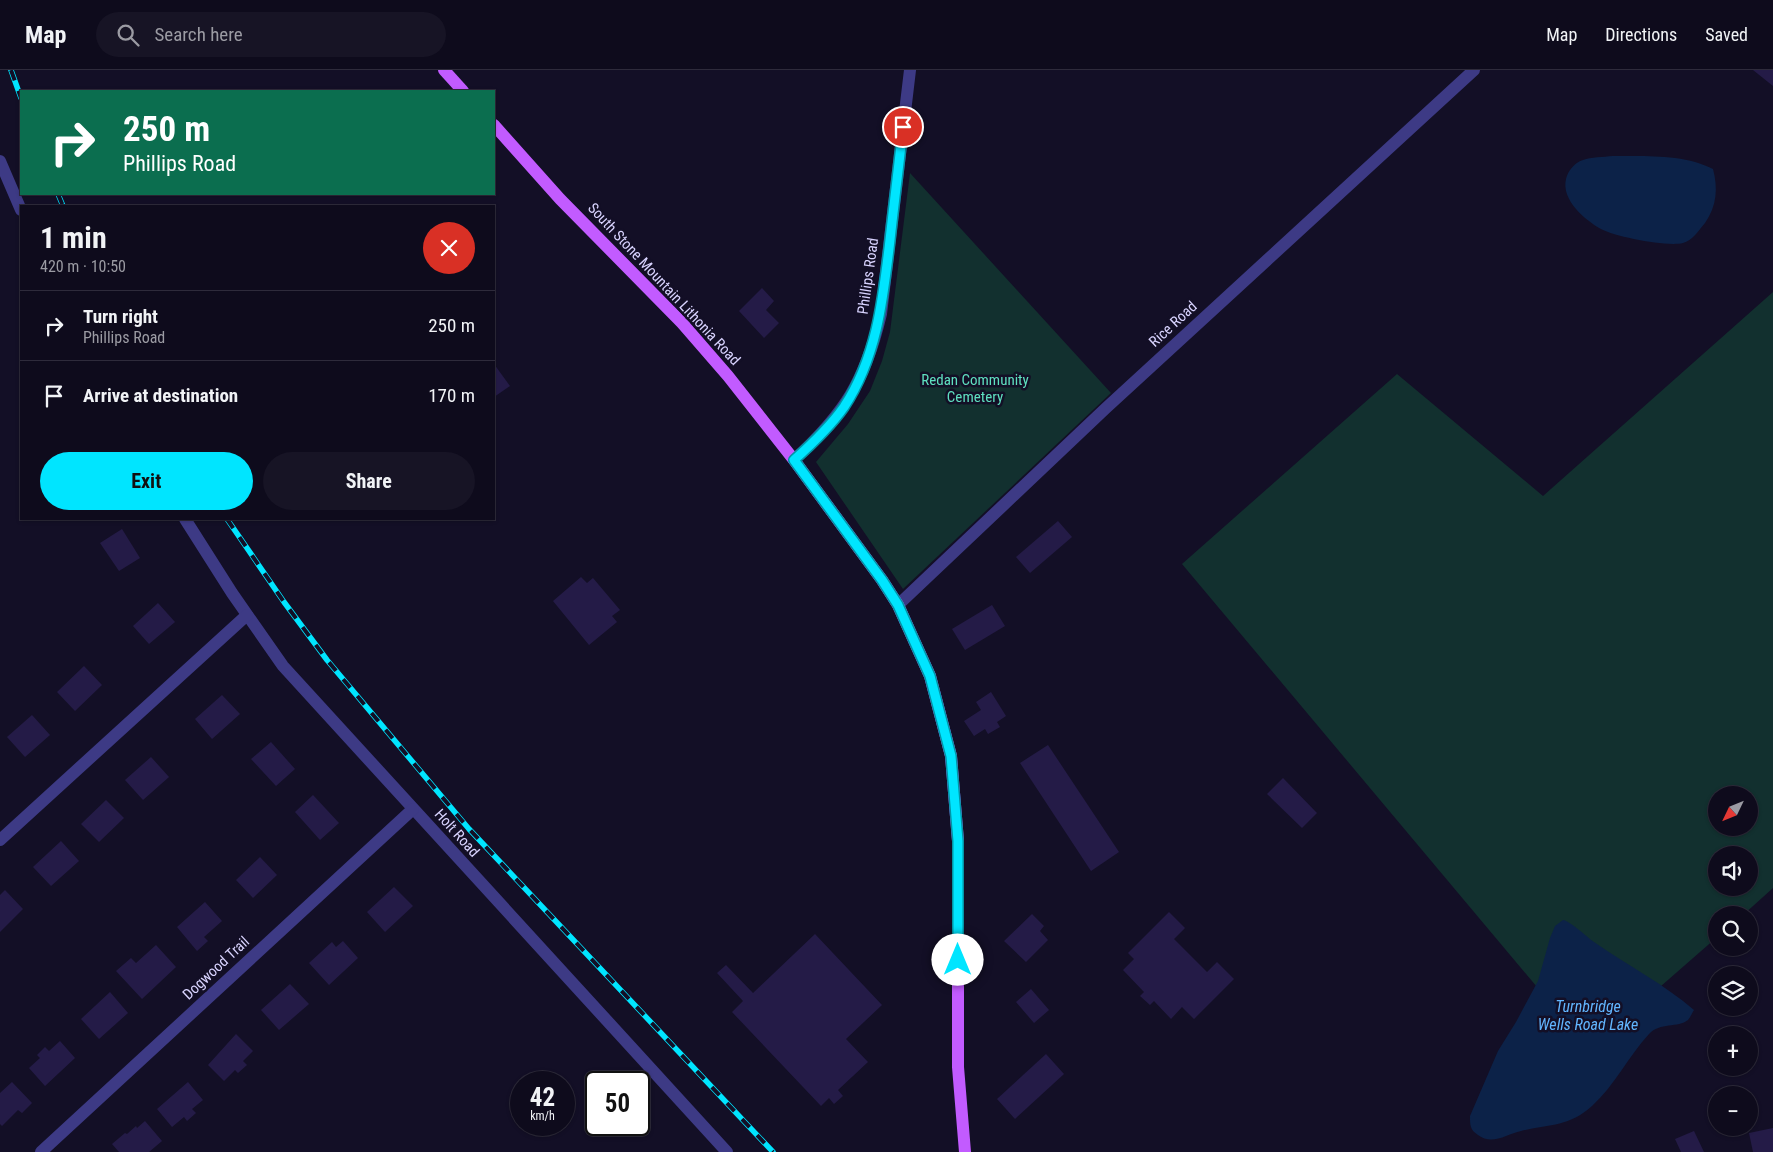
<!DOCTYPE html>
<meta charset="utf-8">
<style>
:root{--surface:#0e0b1c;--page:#171425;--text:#f1f3f6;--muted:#9b9ba3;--line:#2e2b3b;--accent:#00e5ff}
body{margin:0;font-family:"Roboto Condensed",sans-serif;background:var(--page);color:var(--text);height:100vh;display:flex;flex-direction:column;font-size:19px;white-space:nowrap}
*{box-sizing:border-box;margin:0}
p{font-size:16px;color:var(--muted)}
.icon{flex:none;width:28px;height:28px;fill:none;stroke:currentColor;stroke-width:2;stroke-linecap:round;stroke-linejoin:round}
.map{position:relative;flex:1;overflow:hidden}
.drawer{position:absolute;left:20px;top:135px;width:475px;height:315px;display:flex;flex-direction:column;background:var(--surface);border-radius:0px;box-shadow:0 1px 4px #0004,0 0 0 1px var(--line)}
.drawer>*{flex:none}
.hud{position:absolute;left:20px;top:20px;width:475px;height:105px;border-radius:0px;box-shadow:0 1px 4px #0004,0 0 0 1px var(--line);background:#0b6e4f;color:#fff;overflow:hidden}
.needle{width:32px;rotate:227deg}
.fabs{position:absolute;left:1708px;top:716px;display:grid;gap:10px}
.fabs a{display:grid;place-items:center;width:50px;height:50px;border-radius:50%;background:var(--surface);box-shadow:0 1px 4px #0004,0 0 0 1px var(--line);font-size:25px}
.speed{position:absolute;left:510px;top:1001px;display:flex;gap:10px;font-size:25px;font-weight:700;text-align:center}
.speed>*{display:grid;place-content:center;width:65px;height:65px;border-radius:50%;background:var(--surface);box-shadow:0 1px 4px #0004,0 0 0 1px var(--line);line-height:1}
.speed small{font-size:12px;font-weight:400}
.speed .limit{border:2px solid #111;border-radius:8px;background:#fff;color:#111}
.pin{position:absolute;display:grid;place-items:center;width:42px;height:42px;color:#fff;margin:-21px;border:2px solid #fff;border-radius:50%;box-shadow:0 1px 5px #0007}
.me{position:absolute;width:55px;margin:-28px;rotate:0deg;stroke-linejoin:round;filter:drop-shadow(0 0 4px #0008)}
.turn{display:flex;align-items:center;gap:18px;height:105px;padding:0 20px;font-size:22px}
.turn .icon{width:65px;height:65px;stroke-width:2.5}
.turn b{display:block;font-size:35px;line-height:42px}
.round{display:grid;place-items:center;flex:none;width:52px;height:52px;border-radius:26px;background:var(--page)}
.headline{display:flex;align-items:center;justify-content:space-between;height:85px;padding:0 20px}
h1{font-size:30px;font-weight:700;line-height:38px}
.action{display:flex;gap:10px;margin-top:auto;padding:10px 20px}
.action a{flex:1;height:58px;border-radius:30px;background:var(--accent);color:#111;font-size:20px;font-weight:700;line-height:58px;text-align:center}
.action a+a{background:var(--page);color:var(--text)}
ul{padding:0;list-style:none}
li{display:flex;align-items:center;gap:15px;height:70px;padding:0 20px;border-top:1px solid var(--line)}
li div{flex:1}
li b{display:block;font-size:19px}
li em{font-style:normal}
header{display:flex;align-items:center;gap:30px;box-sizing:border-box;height:70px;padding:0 25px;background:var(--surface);border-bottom:1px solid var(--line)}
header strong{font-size:24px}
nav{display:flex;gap:28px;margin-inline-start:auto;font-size:18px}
.search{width:350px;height:45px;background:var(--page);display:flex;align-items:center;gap:12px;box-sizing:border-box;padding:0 18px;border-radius:28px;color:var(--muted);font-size:19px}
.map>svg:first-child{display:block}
</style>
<header>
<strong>Map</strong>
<div class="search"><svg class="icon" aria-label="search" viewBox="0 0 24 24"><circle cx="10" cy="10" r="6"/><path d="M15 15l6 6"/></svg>Search here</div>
<nav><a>Map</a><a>Directions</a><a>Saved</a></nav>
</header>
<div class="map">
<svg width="1773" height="1082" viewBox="0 0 1773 1082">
<rect width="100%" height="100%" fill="#130f26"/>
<g fill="#12302f" fill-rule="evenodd">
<polygon points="910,103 1111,323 903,519 816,392 848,354 870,321 882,291 890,262"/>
<path d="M1773,222v596l-30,27h-27v23l-127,111 -407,-485 215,-190 146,122zM1716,725h33v33h-33zM1716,785h33v33h-33z"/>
</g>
<g fill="#0c2248">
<path d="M1613,86c31,0 72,-2 100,13 5,19 4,37 -8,54 -6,7 -13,18 -22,20 -16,4 -67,-6 -82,-14 -16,-9 -40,-29 -35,-50 2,-8 8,-16 17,-19 8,-3 20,-3 30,-4z"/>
<path d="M1563,850c7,1 24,17 31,22 33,23 70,42 100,68 -2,3 -4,8 -6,10 -10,8 -28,2 -39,14 -21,23 -34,51 -57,72 -23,21 -43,18 -71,25 -14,3 -29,15 -43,4 -8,-5 -8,-10 -8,-19l28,-65 18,-29 22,-41 12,-43 5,-12z"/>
</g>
<g fill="#241b47">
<polygon points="1753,0 1773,0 1773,16"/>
<polygon points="762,218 774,231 766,240 779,253 764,268 739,241"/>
<polygon points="494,294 510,316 494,327"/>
<polygon points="1058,451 1072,467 1030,503 1016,487"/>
<polygon points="122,459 140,488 119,501 100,473"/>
<polygon points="581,507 587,513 593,508 620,540 612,546 617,552 589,575 553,531"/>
<polygon points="158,533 175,552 149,574 133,556"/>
<polygon points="992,535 1005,556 965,580 952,559"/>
<polygon points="84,596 102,615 75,641 57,622"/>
<polygon points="991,622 1006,646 997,652 1000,657 988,664 985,659 974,666 964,651 981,640 976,632"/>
<polygon points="222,625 240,644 212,669 195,649"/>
<polygon points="32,645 50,665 25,687 7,667"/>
<polygon points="271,672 295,699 276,716 251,689"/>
<polygon points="1048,675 1119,782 1091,801 1020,693"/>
<polygon points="151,687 169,707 143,730 125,710"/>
<polygon points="1283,708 1317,743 1302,758 1267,724"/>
<polygon points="313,725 339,753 320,770 295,742"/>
<polygon points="106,730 124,748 99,772 81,754"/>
<polygon points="61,771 79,791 51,816 33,797"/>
<polygon points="260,787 277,805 253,828 236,810"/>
<polygon points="394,817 413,836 385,862 367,842"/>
<polygon points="5,820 23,839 0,862 0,825"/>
<polygon points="205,832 222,851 204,867 208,871 197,881 177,857"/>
<polygon points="1169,842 1185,858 1174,869 1207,902 1217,892 1234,909 1194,949 1182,937 1171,949 1154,931 1150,935 1140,926 1144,922 1123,900 1134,889 1128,883"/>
<polygon points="1032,844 1044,856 1040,861 1048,870 1026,892 1004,871"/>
<polygon points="815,864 882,935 846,969 868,992 838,1020 843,1026 834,1034 829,1028 821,1036 732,942 743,931 717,903 726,895 753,923"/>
<polygon points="343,871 358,888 329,915 309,893 332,872 336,877"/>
<polygon points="156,875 176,897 142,929 116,901 131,888 136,893"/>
<polygon points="290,914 309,934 279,960 261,940"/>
<polygon points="1031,919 1049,940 1034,953 1016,932"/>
<polygon points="110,922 128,943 99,969 81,949"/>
<polygon points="236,964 253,981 243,991 247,995 238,1003 235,1000 224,1011 208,995"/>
<polygon points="60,971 75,988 45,1016 29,998 40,988 37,985 45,977 49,981"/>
<polygon points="1046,984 1064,1004 1015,1049 997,1029"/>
<polygon points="12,1012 32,1033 22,1043 18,1040 2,1056 0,1054 0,1023"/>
<polygon points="188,1012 203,1030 192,1039 196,1043 187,1051 184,1047 172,1057 157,1039"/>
<polygon points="145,1051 162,1071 149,1082 119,1082 112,1074 125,1063 127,1064 136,1056 137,1058"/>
<polygon points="1773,1058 1773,1082 1753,1082 1749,1063"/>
<polygon points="1694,1061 1704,1082 1681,1082 1675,1069"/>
</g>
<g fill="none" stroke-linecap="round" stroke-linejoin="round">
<g stroke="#3d3a85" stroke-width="12">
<polyline points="0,91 21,140"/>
<path d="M794,390c51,-47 71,-79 87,-146l29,-244"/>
<polyline points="185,449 232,523 283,596 727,1082"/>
<polyline points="898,535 1106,338 1474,0"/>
<polyline points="0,770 247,545"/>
<polyline points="41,1082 413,739"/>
</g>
<g stroke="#c25bff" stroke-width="12">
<polyline points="444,0 463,21"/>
<polyline points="494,55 560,129 682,253 728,306 794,390 882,510 898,535 930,606 951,686 958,771 958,997 965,1082"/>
</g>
<defs>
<g id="rail">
<polyline points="11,0 21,28"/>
<polyline points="58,124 63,136"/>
<polyline points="227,449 284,532 327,590 469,759 773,1082"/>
</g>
</defs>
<use href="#rail" stroke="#00e5ff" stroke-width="5.5"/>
<use href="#rail" stroke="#130f26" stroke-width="4" stroke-dasharray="11" stroke-linecap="butt"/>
</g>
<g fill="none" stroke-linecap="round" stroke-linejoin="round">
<defs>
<path id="route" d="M903,57c-4,38 -9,76 -13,113 -7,59 -13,117 -46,167 -14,20 -32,37 -50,53l88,120 16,25 32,71 21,80 7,85v119"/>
</defs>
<use href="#route" stroke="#0095a6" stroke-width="12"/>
<use href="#route" stroke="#00e5ff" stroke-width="9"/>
</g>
<g text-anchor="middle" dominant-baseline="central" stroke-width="5" stroke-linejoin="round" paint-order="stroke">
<g font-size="15" fill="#d9d4ff" stroke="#130f26">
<text transform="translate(868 206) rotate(-82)">Phillips Road</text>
<text transform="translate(664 214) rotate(47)">South Stone Mountain Lithonia Road</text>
<text transform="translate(1173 254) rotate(-43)">Rice Road</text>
<text transform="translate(457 763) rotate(48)">Holt Road</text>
<text transform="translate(216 898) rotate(-43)">Dogwood Trail</text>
</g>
<g font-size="15" fill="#5fe0c0" stroke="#130f26">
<text x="975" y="310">Redan Community<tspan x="975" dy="17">Cemetery</tspan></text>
</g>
<g font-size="16" font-style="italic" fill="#62b6ff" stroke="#130f26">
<text x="1588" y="936">Turnbridge<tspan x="1588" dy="18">Wells Road Lake</tspan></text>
</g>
</g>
</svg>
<div class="fabs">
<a><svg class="needle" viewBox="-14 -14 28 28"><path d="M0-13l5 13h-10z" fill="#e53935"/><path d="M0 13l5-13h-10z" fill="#9b9ba3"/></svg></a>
<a><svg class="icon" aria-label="sound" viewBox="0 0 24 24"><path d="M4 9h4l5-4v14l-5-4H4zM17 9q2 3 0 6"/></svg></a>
<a><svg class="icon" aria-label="search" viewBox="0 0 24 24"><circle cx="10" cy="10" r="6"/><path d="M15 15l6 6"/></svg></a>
<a><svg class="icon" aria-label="layers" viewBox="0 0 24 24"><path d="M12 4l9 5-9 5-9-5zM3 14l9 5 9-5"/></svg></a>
<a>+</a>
<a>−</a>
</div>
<div class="speed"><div>42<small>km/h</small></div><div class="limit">50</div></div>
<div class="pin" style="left:903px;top:57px;background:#d93025"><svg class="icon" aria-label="arrive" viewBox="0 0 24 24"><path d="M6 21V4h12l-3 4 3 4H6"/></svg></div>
<svg class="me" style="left:958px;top:890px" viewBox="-20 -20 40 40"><circle r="19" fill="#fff"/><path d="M0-13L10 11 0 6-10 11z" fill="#00e5ff"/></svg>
<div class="hud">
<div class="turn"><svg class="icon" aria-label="right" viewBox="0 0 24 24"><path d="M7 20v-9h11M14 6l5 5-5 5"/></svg><div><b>250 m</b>Phillips Road</div></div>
</div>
<section class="drawer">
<div class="headline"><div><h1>1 min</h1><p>420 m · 10:50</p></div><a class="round" style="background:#d93025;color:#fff"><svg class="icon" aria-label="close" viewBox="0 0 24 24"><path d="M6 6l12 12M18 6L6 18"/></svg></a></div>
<ul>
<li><svg class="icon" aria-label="right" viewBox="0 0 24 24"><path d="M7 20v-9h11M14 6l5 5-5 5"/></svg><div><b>Turn right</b><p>Phillips Road</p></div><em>250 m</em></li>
<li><svg class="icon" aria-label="arrive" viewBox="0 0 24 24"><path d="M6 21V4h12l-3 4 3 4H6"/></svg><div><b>Arrive at destination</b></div><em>170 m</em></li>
</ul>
<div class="action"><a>Exit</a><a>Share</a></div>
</section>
</div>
